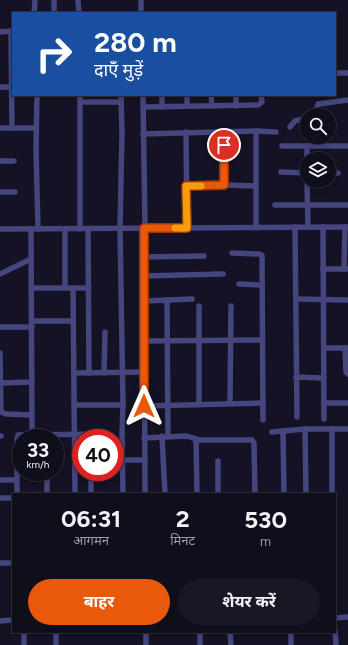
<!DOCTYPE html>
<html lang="hi">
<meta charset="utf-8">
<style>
:root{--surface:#0f0e1b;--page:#181724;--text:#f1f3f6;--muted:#9b9ca3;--line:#2f2e3a;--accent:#ea580c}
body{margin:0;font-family:Figtree,"Noto Sans Devanagari",sans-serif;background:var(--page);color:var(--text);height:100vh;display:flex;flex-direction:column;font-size:15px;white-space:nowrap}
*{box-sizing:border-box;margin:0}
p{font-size:13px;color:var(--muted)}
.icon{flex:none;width:22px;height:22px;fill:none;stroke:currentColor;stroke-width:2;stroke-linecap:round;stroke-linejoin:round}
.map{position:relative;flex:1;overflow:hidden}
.sheet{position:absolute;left:12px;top:493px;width:324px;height:140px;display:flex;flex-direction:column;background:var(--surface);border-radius:0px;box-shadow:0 2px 6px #0003,0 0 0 1px var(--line)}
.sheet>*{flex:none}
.top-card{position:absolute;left:12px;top:12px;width:324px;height:84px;border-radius:0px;box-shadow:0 2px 6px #0003,0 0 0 1px var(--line);background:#1a4fa0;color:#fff;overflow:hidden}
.controls{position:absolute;left:300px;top:108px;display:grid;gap:8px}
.controls a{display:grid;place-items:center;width:36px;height:36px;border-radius:50%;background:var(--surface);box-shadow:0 2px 6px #0003,0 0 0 1px var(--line);font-size:20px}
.speed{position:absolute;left:12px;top:429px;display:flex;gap:8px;font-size:20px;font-weight:700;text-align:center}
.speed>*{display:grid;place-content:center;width:52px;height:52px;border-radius:50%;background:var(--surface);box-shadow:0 2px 6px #0003,0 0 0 1px var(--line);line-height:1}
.speed small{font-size:10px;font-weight:400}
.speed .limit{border:6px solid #d22;background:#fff;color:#111}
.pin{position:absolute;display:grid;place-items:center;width:34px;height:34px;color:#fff;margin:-17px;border:2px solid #fff;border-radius:50%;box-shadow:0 1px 4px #0007}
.me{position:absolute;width:44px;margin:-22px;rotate:0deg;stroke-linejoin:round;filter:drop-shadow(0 0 3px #0008)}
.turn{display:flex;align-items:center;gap:14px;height:84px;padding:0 16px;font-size:18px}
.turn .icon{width:52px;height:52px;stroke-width:2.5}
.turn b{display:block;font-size:28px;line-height:34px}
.eta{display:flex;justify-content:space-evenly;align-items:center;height:68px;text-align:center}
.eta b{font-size:24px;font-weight:700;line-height:28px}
.action{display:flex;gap:8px;margin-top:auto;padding:8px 16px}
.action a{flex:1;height:46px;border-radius:24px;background:var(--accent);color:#fff;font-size:16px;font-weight:700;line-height:46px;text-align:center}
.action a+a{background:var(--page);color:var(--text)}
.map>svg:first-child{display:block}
</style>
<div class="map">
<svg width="348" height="645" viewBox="0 0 348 645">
<rect width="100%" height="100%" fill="#141224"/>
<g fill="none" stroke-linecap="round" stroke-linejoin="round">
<g stroke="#44467d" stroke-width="5.5">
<polyline points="78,0 79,13"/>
<polyline points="141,0 141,13"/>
<polyline points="34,13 35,0"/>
<polyline points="54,13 54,0"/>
<polyline points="11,31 12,128"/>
<polyline points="0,32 13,31"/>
<polyline points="335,73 348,73"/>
<polyline points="0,87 13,87"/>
<polyline points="37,95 36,149 38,229"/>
<polyline points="80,95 80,229"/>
<polyline points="121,95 122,133 120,228 123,405 122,434 123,494"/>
<polyline points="143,95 145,228"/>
<polyline points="187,95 187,106"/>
<polyline points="211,95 212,106"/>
<polyline points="236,95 236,106"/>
<polyline points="80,102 121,102"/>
<polyline points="143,107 258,105 262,102 261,95"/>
<polyline points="162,107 162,95"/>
<polyline points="313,115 316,111 318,104 348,100"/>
<polyline points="290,127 295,121 307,118"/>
<polyline points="0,128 36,128"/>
<polyline points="186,132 187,228"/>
<polyline points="143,134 256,131 276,132"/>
<polyline points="282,146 348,146"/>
<polyline points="307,146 307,159"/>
<polyline points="0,161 14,161"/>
<polyline points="281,172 307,173"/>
<polyline points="329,173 338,173"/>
<polyline points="307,181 308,227"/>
<polyline points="224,185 225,131"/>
<polyline points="187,186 224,185 256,186"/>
<polyline points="0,192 15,192"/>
<polyline points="275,205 348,205"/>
<polyline points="256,227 256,131"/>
<polyline points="295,227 297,417"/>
<polyline points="323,227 324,419"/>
<polyline points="144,228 145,494"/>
<polyline points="0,229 348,227"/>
<polyline points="31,229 32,435"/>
<polyline points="65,229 65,288"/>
<polyline points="88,229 89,373"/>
<polyline points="232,253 259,254 262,255 263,420"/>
<polyline points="143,257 204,256"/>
<polyline points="323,269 347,269"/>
<polyline points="344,269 345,227"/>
<polyline points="0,274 31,259"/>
<polyline points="143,276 223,274"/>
<polyline points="239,284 262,285"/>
<polyline points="31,288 89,288"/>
<polyline points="73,288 75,494"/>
<polyline points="296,299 348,300"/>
<polyline points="167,300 168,436"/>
<polyline points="144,301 192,299"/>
<polyline points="199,306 199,404"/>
<polyline points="32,321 73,321"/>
<polyline points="0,327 32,327"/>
<polyline points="144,341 262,340"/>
<polyline points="324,348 348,348"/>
<polyline points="345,348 346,372 348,374"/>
<polyline points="0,353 1,412 6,414 32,415"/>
<polyline points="74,373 144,372"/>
<polyline points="104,373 105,332"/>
<polyline points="296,377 324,378"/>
<polyline points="1,383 32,382"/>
<polyline points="230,403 231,306"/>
<polyline points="324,403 348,403"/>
<polyline points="74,405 123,405"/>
<polyline points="144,406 263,403"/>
<polyline points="305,429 306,494"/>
<polyline points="332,429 332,494"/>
<polyline points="283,431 284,494"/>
<polyline points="272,432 305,429 348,429"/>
<polyline points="0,436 1,436"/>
<polyline points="162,436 165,494"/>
<polyline points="144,438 187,436 199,440 252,440 254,443 255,494"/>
<polyline points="196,439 197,494"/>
<polyline points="122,460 145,460"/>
<polyline points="47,472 47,494"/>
<polyline points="91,472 91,494"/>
<polyline points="0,480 16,480"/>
<polyline points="17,494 17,439 18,435 104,434"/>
<polyline points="218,494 218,461"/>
<polyline points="0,498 13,498"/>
<polyline points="0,563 13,563"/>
<polyline points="335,618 348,617"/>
<polyline points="0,621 13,620"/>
<polyline points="335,630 336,645"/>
<polyline points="24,632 24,645"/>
<polyline points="56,632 56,645"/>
<polyline points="146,632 146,645"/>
<polyline points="200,632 200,645"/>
<polyline points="230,632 231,645"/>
<polyline points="291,632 291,645"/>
</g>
</g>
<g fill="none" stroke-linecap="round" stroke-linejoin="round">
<defs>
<polyline id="route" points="144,406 144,228 187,228 186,186 224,185 224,145"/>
</defs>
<use href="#route" stroke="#983908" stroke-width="10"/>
<use href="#route" stroke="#ea580c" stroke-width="7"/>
<polyline stroke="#f59e0b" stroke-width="7" points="175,228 187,228 186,186 201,186"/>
</g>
</svg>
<div class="controls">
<a><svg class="icon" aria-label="search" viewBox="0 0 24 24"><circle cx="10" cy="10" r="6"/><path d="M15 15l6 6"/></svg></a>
<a><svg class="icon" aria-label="layers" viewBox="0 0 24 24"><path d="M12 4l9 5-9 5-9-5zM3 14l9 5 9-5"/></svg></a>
</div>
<div class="speed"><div>33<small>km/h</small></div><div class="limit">40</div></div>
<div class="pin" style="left:224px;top:145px;background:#d93025"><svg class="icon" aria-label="arrive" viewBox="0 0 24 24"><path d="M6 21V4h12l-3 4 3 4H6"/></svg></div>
<svg class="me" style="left:144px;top:406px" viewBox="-20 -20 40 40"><path d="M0-17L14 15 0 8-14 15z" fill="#ea580c" stroke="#fff" stroke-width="4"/></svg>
<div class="top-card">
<div class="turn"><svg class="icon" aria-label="right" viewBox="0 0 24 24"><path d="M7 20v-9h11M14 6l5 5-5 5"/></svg><div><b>280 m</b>दाएँ मुड़ें</div></div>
</div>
<section class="sheet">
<div class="eta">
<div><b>06:31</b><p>आगमन</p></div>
<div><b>2</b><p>मिनट</p></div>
<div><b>530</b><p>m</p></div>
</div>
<div class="action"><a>बाहर</a><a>शेयर करें</a></div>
</section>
</div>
